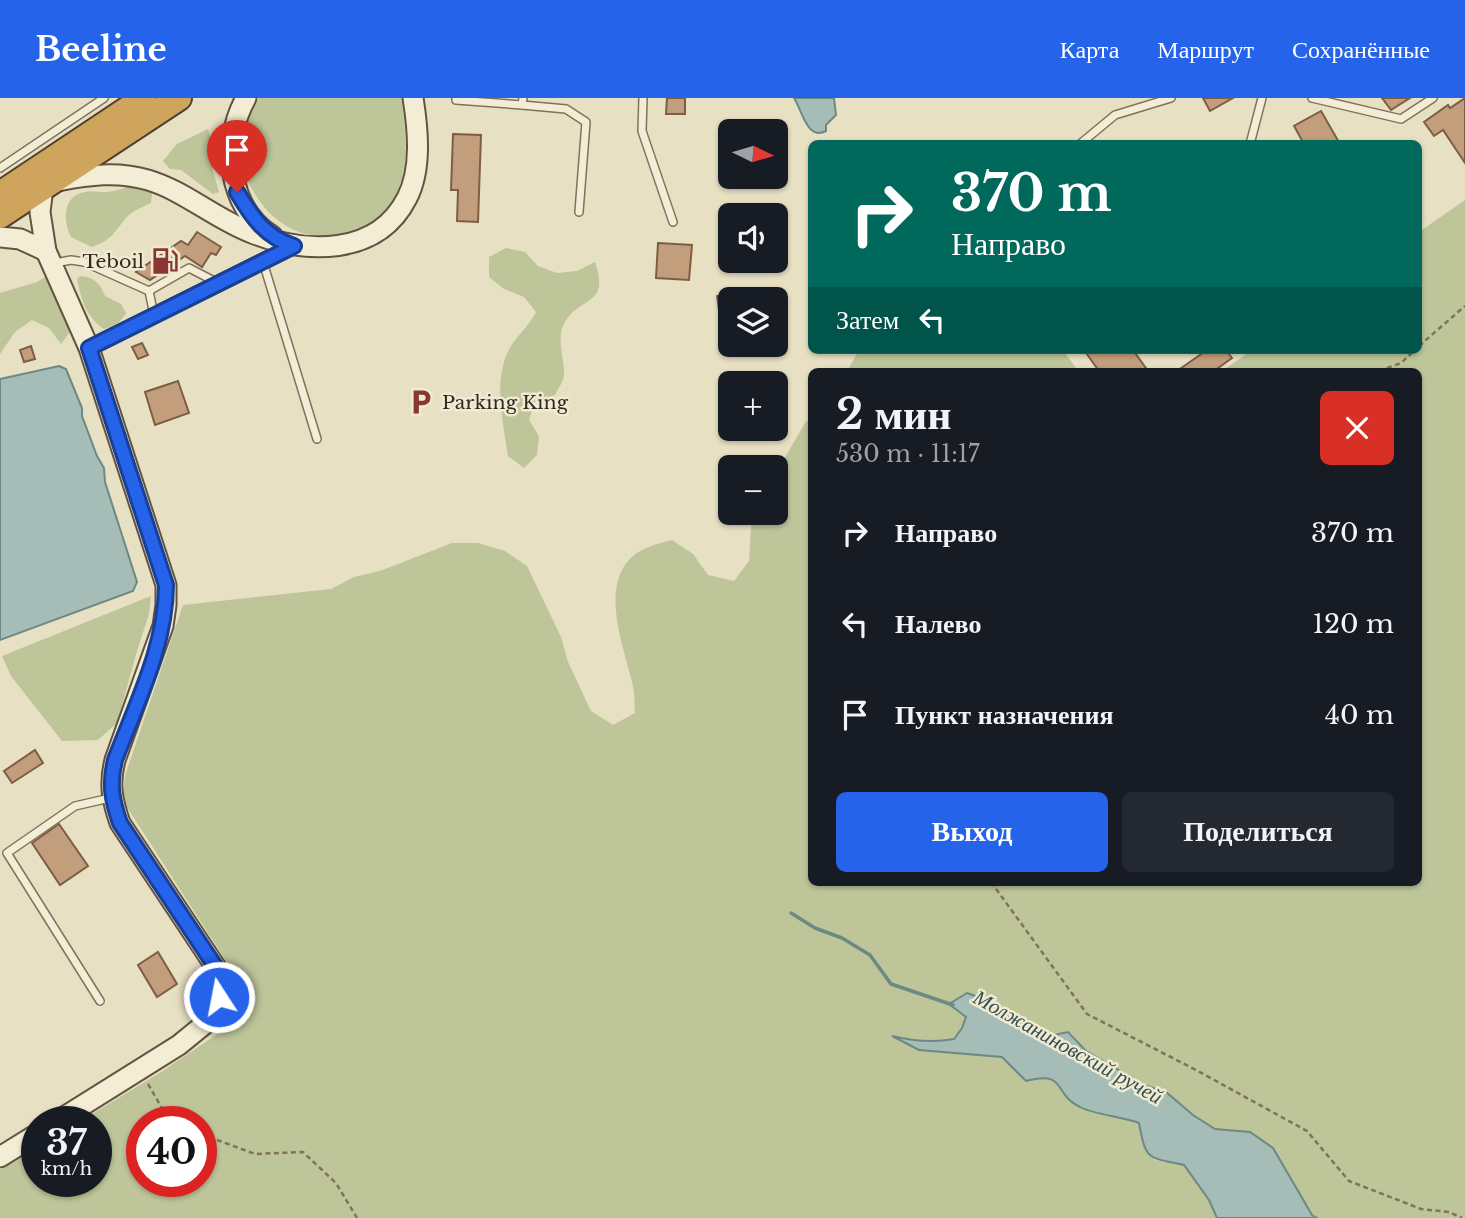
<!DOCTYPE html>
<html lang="ru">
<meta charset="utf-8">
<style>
:root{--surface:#171b24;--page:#242831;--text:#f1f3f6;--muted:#9ea1a6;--accent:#2563eb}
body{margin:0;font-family:"Libre Baskerville",serif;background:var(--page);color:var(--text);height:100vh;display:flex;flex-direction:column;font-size:26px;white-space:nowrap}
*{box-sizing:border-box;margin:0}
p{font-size:23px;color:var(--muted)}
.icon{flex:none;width:38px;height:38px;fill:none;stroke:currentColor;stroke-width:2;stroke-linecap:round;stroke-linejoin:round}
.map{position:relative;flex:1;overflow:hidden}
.sheet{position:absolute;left:808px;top:270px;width:614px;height:518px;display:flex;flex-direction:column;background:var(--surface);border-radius:10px;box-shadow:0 2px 5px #0004}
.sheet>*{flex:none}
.top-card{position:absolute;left:808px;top:42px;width:614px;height:214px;border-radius:10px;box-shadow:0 2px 5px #0004;background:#00695c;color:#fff;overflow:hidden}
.needle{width:46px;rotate:95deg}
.fabs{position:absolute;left:718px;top:21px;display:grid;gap:14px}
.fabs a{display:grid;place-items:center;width:70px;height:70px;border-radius:10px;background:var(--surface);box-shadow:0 2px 5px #0004;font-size:35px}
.speed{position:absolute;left:21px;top:1008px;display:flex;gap:14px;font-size:35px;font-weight:700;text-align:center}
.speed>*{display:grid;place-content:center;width:91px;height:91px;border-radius:50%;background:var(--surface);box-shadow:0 2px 5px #0004;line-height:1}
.speed small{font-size:18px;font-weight:400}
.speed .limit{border:10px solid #d22;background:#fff;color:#111}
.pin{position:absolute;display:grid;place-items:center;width:60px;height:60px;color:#fff;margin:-72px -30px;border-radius:50% 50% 50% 0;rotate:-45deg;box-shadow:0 0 7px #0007}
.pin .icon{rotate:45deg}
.me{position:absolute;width:77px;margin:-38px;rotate:349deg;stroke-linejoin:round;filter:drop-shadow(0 0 5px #0008)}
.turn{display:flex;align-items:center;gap:24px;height:147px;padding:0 28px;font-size:32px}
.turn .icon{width:91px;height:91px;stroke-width:2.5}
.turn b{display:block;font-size:49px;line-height:60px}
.then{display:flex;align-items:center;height:66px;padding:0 28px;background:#0003;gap:14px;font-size:26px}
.round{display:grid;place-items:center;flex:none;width:74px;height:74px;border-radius:10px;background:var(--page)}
.overview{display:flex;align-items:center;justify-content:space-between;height:119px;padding:0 28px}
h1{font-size:42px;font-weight:800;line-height:52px}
.action{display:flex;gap:14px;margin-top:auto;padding:14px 28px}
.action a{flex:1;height:80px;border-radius:10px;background:var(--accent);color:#fff;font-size:28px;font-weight:800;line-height:80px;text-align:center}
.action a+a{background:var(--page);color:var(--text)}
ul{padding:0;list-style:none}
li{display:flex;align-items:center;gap:21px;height:91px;padding:0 28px}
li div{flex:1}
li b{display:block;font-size:26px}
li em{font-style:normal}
header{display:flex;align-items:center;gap:42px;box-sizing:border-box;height:98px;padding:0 35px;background:var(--accent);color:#fff}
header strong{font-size:33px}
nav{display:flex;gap:38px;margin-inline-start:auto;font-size:24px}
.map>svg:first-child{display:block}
</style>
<header>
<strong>Beeline</strong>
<nav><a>Карта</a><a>Маршрут</a><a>Сохранённые</a></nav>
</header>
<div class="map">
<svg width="1465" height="1120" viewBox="0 0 1465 1120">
<rect width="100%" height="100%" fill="#e8e0c3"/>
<g fill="#bdc599" fill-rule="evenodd">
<path d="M259,0h142c6,34 10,81 -13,109 -10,13 -26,21 -41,25 -12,3 -25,5 -37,3 -42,-8 -74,-56 -68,-98 2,-13 11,-27 17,-39z"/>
<polygon points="208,31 211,42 210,62 219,94 213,96 181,72 170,71 163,63 177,46"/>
<path d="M135,87l17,8 -1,10c-8,4 -18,7 -25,15 -11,13 -15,23 -34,29l-21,-10c-8,-16 -9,-41 14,-45 7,-2 15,1 22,0 10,-1 19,-5 28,-7z"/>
<path d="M1465,102v1018h-148l-5,-3 -62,-83 -35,-3 -22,-14 -27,-23 -22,-7 -58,-34 -18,-19c-35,6 -29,-4 -57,-15 -14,-6 -31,-2 -45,0l-4,11 -8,11 -16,3 -42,-5 23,13 83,7 41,19 11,3 13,17 73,27 15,37 29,5 25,35 8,18h-1217v-48l37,-22v33h59v-59h-17l82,-50 58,-39 17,-19 1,-25 -9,-25 -105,-163 2,-25 8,-24 50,-147 148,-16 23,-12 26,-6 72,-28h26l27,8 22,15 34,71 7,25 23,49 22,14 22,-12c-1,-9 0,-18 -2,-27 -8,-35 -32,-94 -5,-125 11,-13 28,-17 44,-21l21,14 15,21 26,6 15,-20 3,-48h23v-38l30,-52 7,-6v465h607v-511h-197l30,-21h167v-118zM142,1024h59v59h-59z"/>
<path d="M506,150l19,4 13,14 19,7 20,-2 18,-9c15,45 -14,33 -30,60 -10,15 0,37 -1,54 -1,6 -6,13 -9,19l-20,7 -6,18 10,16 -2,19 -13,13 -16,-12c-5,-35 -17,-81 5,-113 8,-11 17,-19 23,-31l-12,-15 -20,-8 -15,-12v-20z"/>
<path d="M80,178c14,1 20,7 25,20l16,8 5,9c-6,10 -11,13 -22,16 -18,-12 -23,-30 -27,-50z"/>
<polygon points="45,179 60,195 72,231 61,246 49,230 32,222 15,234 0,256 0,195 37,184"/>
<polygon points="866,252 1063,252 1078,273 847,273 857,256"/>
<polygon points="151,498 149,516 137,553 117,625 98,642 62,643 11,578 2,558"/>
</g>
<g fill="#a5bcb7" stroke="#6d8984" stroke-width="2">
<path d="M794,0h40l2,17 -10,10v6c-19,10 -24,-21 -32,-33z"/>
<polygon points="59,268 66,271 82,310 82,318 97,358 104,370 105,384 137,484 133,493 0,542 0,281"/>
<path d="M967,895l20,7 6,13 18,3 21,14 17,6 19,-4 18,19 58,34 22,7 27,23 22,14 35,3 23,16 39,67 5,3h-100l-8,-18 -25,-35c-37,-8 -38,-4 -45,-42 -16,-6 -47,-9 -59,-16 -28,-13 -12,-37 -54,-26l-24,-24 -83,-7 -27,-14c21,5 40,7 62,3l8,-11 4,-11 -17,-13z"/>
</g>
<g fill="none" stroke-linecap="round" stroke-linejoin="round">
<polyline stroke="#6d8984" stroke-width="3.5" points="791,815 815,830 842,840 870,857 891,886 953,907"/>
</g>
<g fill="#c39e7d" stroke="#7d5e45" stroke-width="2">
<polygon points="667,0 685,0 685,16 666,16"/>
<polygon points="1203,0 1233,0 1210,13"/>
<polygon points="1382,0 1410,0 1391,12"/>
<polygon points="1465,0 1465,65 1443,32 1434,38 1424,24 1448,7 1450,10"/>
<polygon points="1321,13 1340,46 1304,46 1294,28"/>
<polygon points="453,36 481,37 478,124 457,123 458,92 451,92"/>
<polygon points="197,134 221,149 216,157 211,155 202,169 185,158 150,182 136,174 181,143 188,147"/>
<polygon points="658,145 692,147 689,182 656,180"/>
<polygon points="730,196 730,210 719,212 717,198"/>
<polygon points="142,245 148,257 138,261 132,249"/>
<polygon points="31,248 35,261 24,264 20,252"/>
<polygon points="1084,252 1133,252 1148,273 1099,273"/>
<polygon points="1207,252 1226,252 1232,260 1214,273 1177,273"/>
<polygon points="178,283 189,315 155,327 145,294"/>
<polygon points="35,652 43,665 12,685 4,673"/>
<polygon points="59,726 88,768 60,787 32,745"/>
<polygon points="158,854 177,886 157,899 138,867"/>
</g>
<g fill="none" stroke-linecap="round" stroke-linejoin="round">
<defs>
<g id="lane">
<polyline points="456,0 456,2 522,7"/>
<polyline points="523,0 522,7 566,11 586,24 579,114"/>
<polyline points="643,0 642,33 673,124"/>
<polyline points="1312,0 1401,21 1433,0"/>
<polyline points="1080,46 1115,17 1171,0"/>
<polyline points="1250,46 1262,0"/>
<polyline points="0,70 104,0"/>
<polyline points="263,164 317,341"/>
<polyline points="55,165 71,162 84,164 149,193"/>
<polyline points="154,217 149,193 189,170 218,185"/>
<polyline points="100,903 7,755 75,708 110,700"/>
</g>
<polyline id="street" points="89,250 294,148"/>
<g id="secondary">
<path d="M246,0c-25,44 -19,109 26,138"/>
<path d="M58,83c31,-6 59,-10 90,-1 37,11 67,39 104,53 53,21 125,24 155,-35 15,-29 11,-69 6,-100"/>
<path d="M43,89l-3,25 6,39 43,97 77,237v20l-3,21 -48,134c-6,24 -3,40 5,63l97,146 2,28 -13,26 -27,22 -123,77"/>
<polyline points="0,139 20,141 46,153"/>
<polyline points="0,1059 37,1036"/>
</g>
<g id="highway">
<polyline points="0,96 144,0"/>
<polyline points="0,118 179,0"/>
</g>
</defs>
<use href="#lane" stroke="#81725c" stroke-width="10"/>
<use href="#street" stroke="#81725c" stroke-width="18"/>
<use href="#secondary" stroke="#63533f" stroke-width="23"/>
<use href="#highway" stroke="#4f4030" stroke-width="28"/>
<g stroke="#81725c" stroke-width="2.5" stroke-dasharray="5 3.5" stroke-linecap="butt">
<polyline points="1419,248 1465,208"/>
<polyline points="1379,273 1401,265 1415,252"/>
<polyline points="991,784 1087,916 1196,972 1307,1033 1349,1083 1421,1111 1449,1114 1462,1120"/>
<polyline points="148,986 170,1024"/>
<polyline points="201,1036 255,1056 303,1054 336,1085 357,1120"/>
</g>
<use href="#lane" stroke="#f4edd5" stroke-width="7"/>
<use href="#street" stroke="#f4edd5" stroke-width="14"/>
<use href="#secondary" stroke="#f4edd5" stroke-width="19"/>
<use href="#highway" stroke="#cfa45d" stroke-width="24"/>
</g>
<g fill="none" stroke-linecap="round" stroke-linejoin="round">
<defs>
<path id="route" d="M219,899l-2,-28 -97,-146c-8,-23 -11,-39 -5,-63 21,-56 51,-114 51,-175l-77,-237 205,-102c-29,-9 -42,-29 -57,-54"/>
</defs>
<use href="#route" stroke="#184099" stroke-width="18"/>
<use href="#route" stroke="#2563eb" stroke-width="12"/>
</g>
<defs>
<symbol id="fuel-bare" viewBox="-9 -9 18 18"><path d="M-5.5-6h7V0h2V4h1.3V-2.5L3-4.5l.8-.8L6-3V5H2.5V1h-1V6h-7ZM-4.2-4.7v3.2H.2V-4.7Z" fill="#893733" stroke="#f1ead2" stroke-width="2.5" paint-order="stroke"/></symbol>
<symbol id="parking-bare" viewBox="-9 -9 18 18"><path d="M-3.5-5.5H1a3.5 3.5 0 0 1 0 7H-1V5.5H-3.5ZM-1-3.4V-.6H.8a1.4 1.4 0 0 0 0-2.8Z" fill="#893733" stroke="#f1ead2" stroke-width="2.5" paint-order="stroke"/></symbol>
</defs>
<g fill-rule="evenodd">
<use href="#fuel-bare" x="146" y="144" width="38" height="38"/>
<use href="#parking-bare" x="402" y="285" width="38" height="38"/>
</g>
<g text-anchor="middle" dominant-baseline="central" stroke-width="5" stroke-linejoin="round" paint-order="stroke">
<g font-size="19" fill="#32291e" stroke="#f1ead2" text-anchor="end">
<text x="144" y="163">Teboil</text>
<text x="442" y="304" text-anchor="start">Parking King</text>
</g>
<g font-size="21" font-style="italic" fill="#2f5150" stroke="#f1ead2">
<text transform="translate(1068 949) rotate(29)">Молжаниновский ручей</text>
</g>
</g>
</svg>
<div class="fabs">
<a><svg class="needle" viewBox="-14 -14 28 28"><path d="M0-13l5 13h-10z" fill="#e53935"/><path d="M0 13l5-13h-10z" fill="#9ea1a6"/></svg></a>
<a><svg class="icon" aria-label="sound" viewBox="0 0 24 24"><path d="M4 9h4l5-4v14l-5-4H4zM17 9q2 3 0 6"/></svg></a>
<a><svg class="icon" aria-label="layers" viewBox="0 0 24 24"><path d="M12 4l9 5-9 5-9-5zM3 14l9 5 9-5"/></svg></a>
<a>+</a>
<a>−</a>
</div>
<div class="speed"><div>37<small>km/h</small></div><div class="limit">40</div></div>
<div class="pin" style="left:237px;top:94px;background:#d93025"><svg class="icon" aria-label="arrive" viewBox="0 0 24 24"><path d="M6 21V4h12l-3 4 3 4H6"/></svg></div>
<svg class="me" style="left:219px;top:899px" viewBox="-20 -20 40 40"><circle r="17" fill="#2563eb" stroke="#fff" stroke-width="3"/><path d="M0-11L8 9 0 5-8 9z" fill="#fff"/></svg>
<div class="top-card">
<div class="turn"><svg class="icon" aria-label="right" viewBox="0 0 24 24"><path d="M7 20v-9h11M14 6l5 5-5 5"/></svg><div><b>370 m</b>Направо</div></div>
<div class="then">Затем<svg class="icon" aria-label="left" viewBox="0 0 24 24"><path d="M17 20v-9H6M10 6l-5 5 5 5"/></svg></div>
</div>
<section class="sheet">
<div class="overview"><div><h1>2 мин</h1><p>530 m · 11:17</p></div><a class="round" style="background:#d93025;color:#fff"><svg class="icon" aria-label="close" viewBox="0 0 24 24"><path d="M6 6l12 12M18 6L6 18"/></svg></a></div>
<ul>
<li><svg class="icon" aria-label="right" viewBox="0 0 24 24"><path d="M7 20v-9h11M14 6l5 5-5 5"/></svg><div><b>Направо</b></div><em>370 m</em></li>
<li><svg class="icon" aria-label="left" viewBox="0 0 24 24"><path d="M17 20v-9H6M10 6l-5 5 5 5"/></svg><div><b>Налево</b></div><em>120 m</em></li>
<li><svg class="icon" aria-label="arrive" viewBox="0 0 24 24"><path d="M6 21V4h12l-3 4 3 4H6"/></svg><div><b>Пункт назначения</b></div><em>40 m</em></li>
</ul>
<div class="action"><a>Выход</a><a>Поделиться</a></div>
</section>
</div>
